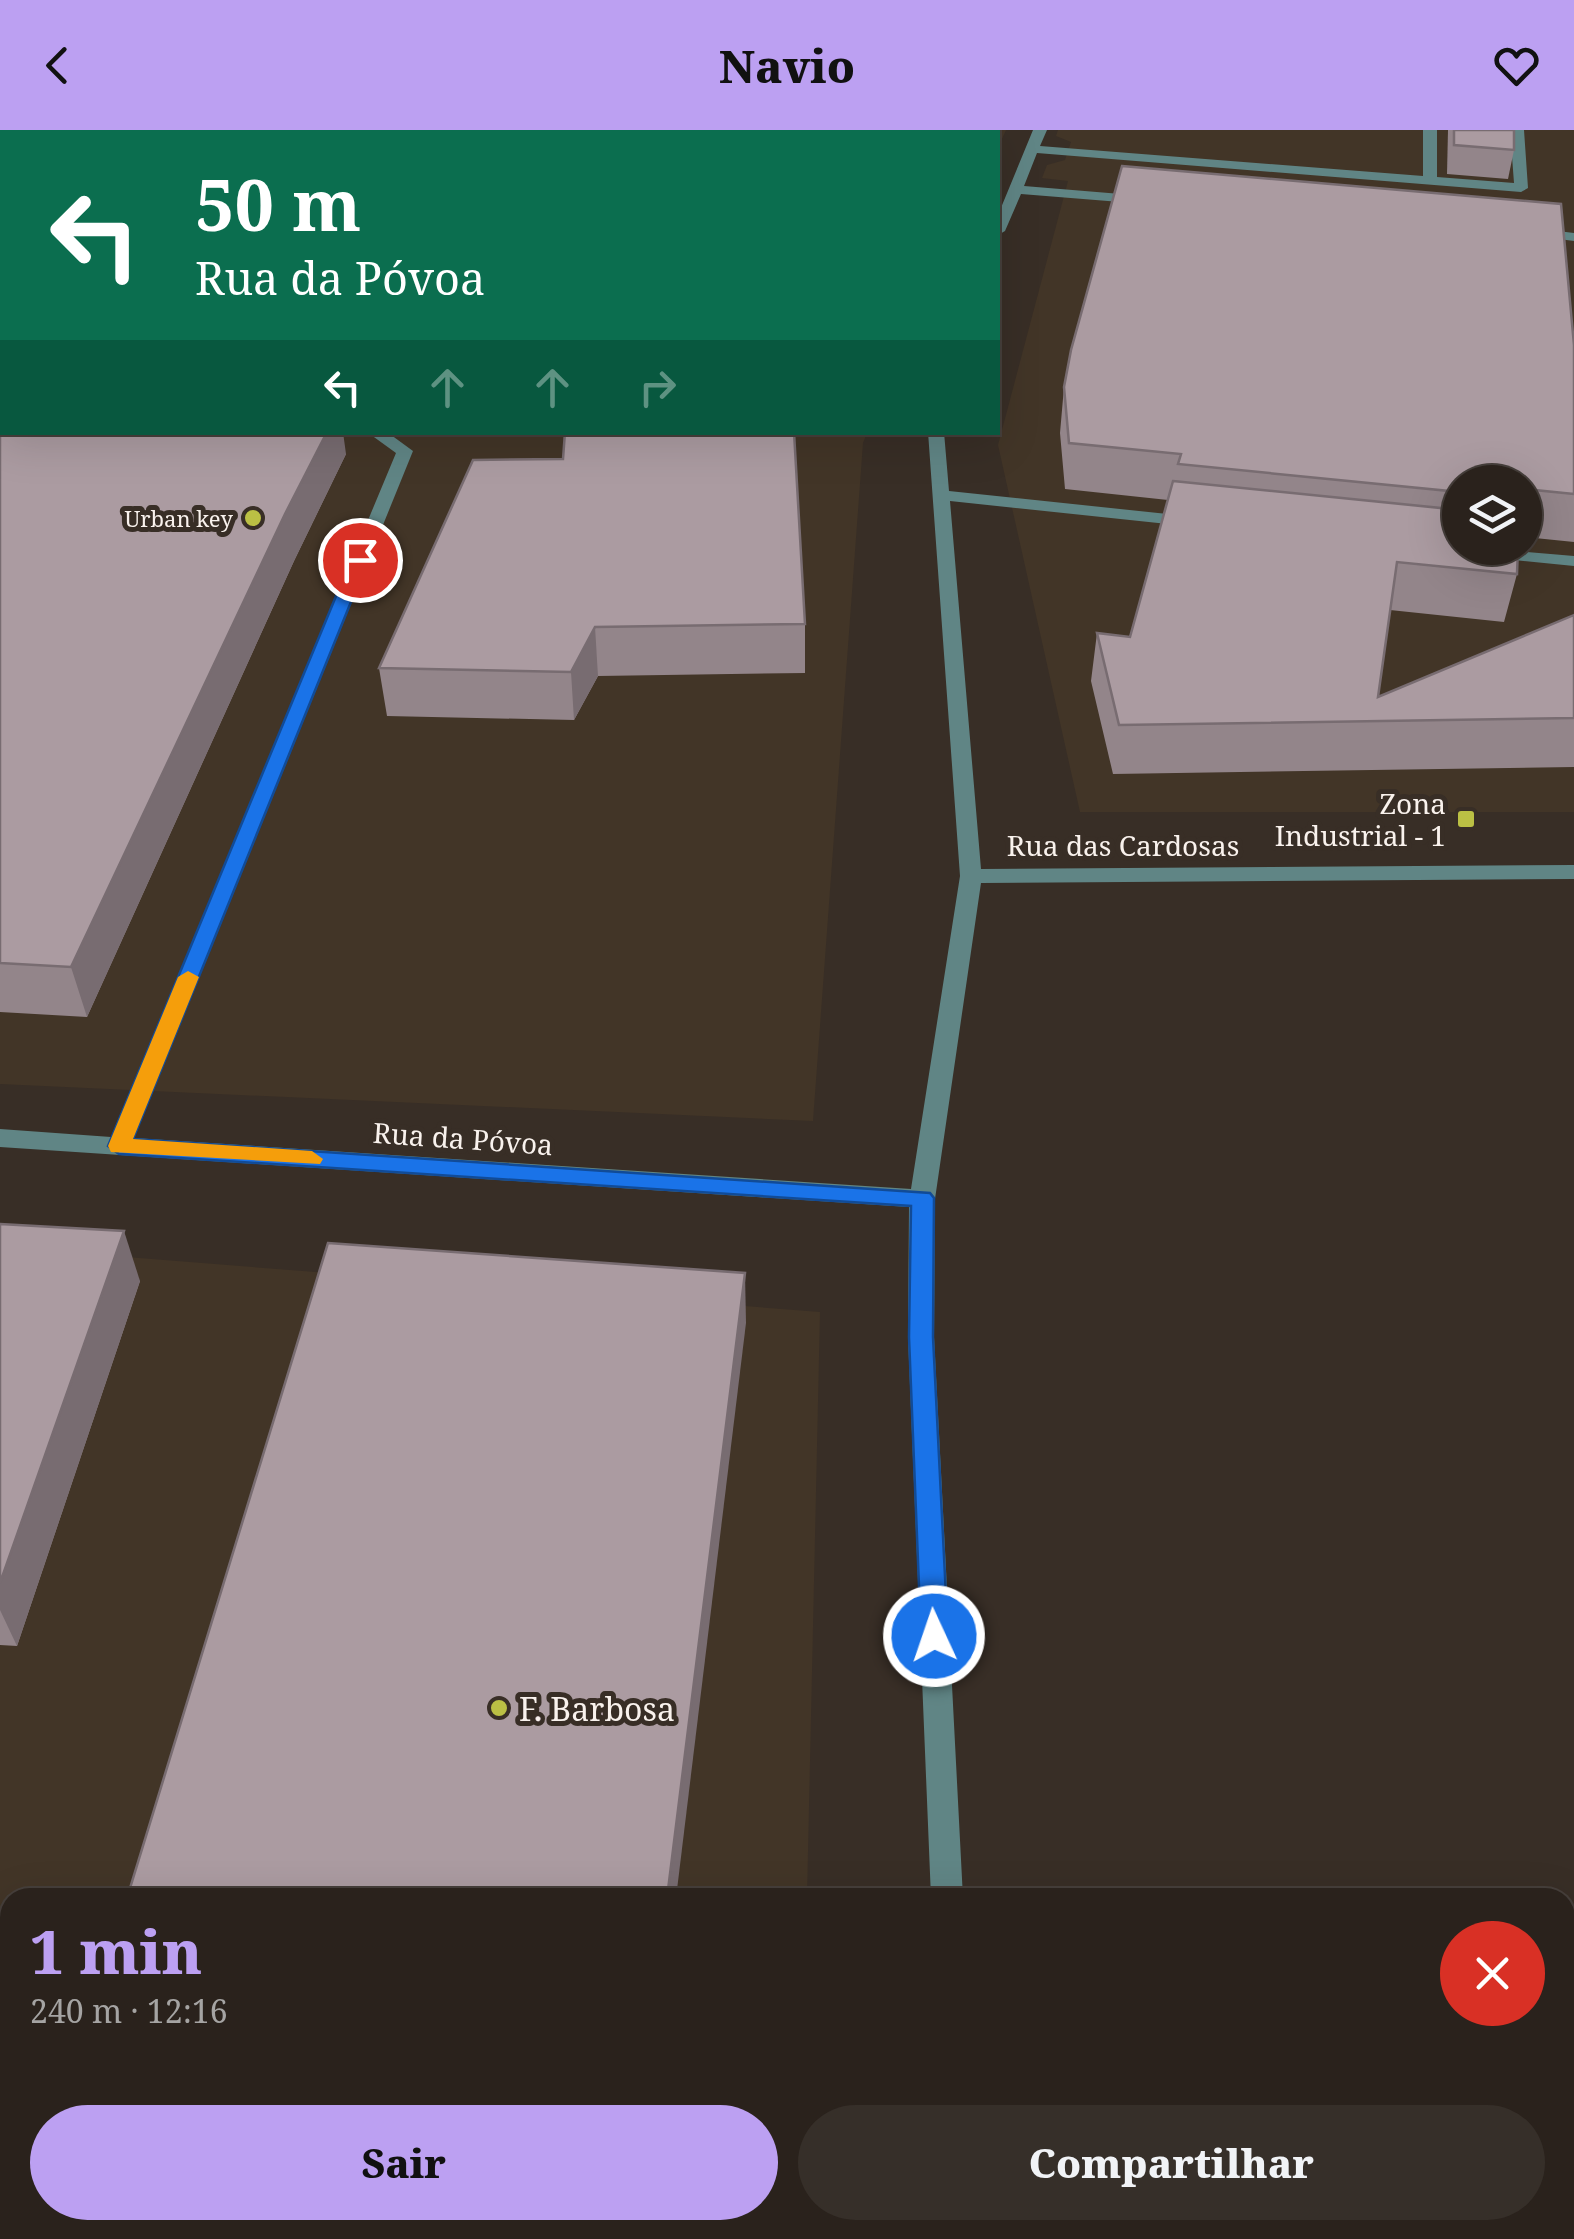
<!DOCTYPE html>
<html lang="pt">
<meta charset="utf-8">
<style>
:root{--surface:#2a221c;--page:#362f29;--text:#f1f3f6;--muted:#a5a4a3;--line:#463f3b;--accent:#bca0f2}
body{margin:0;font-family:"Noto Serif",serif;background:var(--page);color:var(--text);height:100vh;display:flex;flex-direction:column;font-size:38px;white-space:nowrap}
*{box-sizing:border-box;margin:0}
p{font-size:32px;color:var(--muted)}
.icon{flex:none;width:55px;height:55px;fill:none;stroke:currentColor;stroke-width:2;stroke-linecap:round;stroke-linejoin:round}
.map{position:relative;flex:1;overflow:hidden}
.panel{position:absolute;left:0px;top:1758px;width:1575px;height:352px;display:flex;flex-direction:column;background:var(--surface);border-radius:30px 30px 0 0;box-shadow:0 10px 40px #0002,0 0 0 2px var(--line)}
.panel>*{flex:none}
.top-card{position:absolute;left:0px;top:0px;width:1000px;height:305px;box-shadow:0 10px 40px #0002,0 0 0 2px var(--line);background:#0b6e4f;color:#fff;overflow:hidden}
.buttons{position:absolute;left:1442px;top:335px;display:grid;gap:20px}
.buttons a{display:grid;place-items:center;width:100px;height:100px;border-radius:50%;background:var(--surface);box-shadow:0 10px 40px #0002,0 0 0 2px var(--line);font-size:50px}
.pin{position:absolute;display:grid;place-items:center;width:85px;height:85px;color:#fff;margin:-42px;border:5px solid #fff;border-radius:50%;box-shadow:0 2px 10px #0007}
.me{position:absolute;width:110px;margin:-55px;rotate:357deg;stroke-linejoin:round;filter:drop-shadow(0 0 8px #0008)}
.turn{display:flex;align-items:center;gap:35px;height:210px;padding:0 30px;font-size:45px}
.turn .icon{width:130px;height:130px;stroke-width:2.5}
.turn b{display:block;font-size:70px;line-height:85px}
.lanes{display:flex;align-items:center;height:95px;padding:0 30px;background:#0003;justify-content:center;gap:50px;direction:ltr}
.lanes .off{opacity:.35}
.round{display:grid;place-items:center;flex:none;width:105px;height:105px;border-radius:52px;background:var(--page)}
.summary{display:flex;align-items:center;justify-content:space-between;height:170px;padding:0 30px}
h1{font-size:60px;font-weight:800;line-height:75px;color:var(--accent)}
.button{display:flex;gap:20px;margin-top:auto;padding:20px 30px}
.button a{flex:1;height:115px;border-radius:60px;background:var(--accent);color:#111;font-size:40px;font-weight:800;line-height:115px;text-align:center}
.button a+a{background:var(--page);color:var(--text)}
header{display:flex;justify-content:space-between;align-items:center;height:130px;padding:0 30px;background:var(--accent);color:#111;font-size:45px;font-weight:800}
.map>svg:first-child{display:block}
</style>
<header><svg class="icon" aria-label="back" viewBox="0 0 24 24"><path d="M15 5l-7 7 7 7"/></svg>Navio<svg class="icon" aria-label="heart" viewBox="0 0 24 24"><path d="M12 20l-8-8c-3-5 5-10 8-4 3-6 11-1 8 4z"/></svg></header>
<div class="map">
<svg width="1574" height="2109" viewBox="0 0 1574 2109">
<rect width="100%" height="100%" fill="#382e26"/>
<g fill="#423527" fill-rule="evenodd">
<polygon points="0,0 1006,0 998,18 998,2 2,2 2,302 867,303 863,313 813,991 0,954"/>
<path d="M1058,0h516v682h-494l-82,-367 70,-264 -26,-3 5,-13 18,-5 6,-18 -15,-6zM1460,352h65v66h-65z"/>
<polygon points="0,1117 820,1182 807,1767 10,1768 10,2025 0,2019"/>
<polygon points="129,2100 799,2100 799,2109 143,2109"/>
</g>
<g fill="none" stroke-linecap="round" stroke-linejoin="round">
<g fill="#608585" fill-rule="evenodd">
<polygon points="1033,0 1047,0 1040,16 1423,46 1423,0 1437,0 1437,47 1514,53 1510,0 1524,0 1528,58 1521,62 1037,23 1024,56 1145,66 1152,70 1145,74 1021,64 1005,101 998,105 998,85"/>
<polygon points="1533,98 1574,103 1574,111 1528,105 1528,99"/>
<rect x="0" y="256" width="2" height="10"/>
<polygon points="367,302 387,302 413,321 134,1008 911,1059 960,746 928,302 944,302 949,361 1196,387 1205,392 1196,397 950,371 981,739 1574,735 1574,749 981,753 935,1069 934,1207 963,1768 931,1768 908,1207 909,1077 0,1017 0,999 111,1007 396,323"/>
<polygon points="1481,418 1574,426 1574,436 1485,427 1476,422"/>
<rect x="944" y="2100" width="36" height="9"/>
</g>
</g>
<g fill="#93858a">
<polygon points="1448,0 1514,0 1514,20 1508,49 1447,44"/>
<polygon points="1574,215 1574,412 1525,407 1525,352 1460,352 1460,418 1517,444 1504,492 1390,480 1378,567 1574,485 1574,637 1113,644 1091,551 1097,503 1130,507 1168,370 1065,359 1060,303 1064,257"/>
<polygon points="0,266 346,324 294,431 87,887 0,882"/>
<polygon points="473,330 805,494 805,543 598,546 574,590 387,586 379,538"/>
<polygon points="0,1094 140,1151 17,1516 0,1515"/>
</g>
<g fill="#786c71">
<polygon points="947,0 975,0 973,2 945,2"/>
<polygon points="327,302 343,302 346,324 294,431 87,887 71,837 285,384"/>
<polygon points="595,497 598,546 574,590 571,542"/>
<polygon points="124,1101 140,1151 17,1516 0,1480 0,1453"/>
<polygon points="745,1143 746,1193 676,1768 667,1768"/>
</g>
<g fill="#ab9ba1" stroke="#786c71" stroke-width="2.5">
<polygon points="805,0 947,0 945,2 803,2"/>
<polygon points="1454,0 1514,0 1514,20 1454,15"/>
<polygon points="1122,36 1561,74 1574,215 1574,364 1525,359 1525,352 1460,352 1460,362 1178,334 1181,324 1069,313 1064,257 1071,220"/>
<polygon points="0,266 2,266 2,302 327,302 285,384 71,837 0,833"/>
<polygon points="565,302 794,302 805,494 595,497 571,542 379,538 473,330 563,329"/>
<polygon points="1173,351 1460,380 1460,418 1518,418 1517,444 1397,432 1378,567 1574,485 1574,588 1119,595 1097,503 1130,507"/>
<polygon points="0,1094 124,1101 0,1453"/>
<polygon points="328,1113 745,1143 667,1768 127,1768"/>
</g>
<polygon fill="#1a73e8" stroke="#114b97" stroke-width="2.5" points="360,426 368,430 133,1009 930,1063 934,1068 933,1207 948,1506 944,1514 934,1518 925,1514 921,1506 909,1207 911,1076 119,1024 108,1016 351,430"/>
<polygon fill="#f59e0b" points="188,841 199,847 133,1009 312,1021 323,1029 320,1034 111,1022 108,1016 178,847"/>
<g fill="#bbc044" stroke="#382e26" stroke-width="4">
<circle cx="253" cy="388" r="10"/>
<rect x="1456" y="679" width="20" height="20" rx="5"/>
<circle cx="499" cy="1578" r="10"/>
</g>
<g text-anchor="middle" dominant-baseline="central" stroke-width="10" stroke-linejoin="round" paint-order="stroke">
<g font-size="22" fill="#f9f2ed" stroke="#382e26" text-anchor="end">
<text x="233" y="388">Urban key</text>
</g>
<g font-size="28" fill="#f9f2ed" stroke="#382e26" text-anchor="end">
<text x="1446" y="673">Zona<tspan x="1446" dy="32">Industrial - 1</tspan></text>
</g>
<g font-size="28" fill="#f9f2ed" stroke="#382e26">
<text x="1123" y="715">Rua das Cardosas</text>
<text transform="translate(463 1008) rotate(4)">Rua da Póvoa</text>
</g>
<g font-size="32" fill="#f9f2ed" stroke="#382e26" text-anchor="start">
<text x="519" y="1578">F. Barbosa</text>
</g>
</g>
</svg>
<div class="buttons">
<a><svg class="icon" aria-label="layers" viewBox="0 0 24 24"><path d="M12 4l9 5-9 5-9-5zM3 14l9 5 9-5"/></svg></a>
</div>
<div class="pin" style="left:360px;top:430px;background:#d93025"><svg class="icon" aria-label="arrive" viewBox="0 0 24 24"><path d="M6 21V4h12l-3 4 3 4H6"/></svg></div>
<svg class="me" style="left:934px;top:1506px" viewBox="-20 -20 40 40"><circle r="17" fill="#1a73e8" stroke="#fff" stroke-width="3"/><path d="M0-11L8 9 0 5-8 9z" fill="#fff"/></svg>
<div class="top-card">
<div class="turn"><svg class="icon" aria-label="left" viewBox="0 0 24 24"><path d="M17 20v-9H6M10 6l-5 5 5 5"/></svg><div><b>50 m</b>Rua da Póvoa</div></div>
<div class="lanes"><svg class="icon" aria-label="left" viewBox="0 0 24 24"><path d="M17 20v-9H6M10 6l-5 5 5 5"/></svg><svg class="icon off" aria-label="ahead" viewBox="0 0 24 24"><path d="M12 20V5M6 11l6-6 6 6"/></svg><svg class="icon off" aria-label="ahead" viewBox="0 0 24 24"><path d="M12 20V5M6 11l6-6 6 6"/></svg><svg class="icon off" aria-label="right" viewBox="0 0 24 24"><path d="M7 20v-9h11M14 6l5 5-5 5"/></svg></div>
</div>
<section class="panel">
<div class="summary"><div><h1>1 min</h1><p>240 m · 12:16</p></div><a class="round" style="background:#d93025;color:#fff"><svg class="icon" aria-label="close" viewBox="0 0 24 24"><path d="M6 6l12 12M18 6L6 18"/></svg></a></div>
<div class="button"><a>Sair</a><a>Compartilhar</a></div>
</section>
</div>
